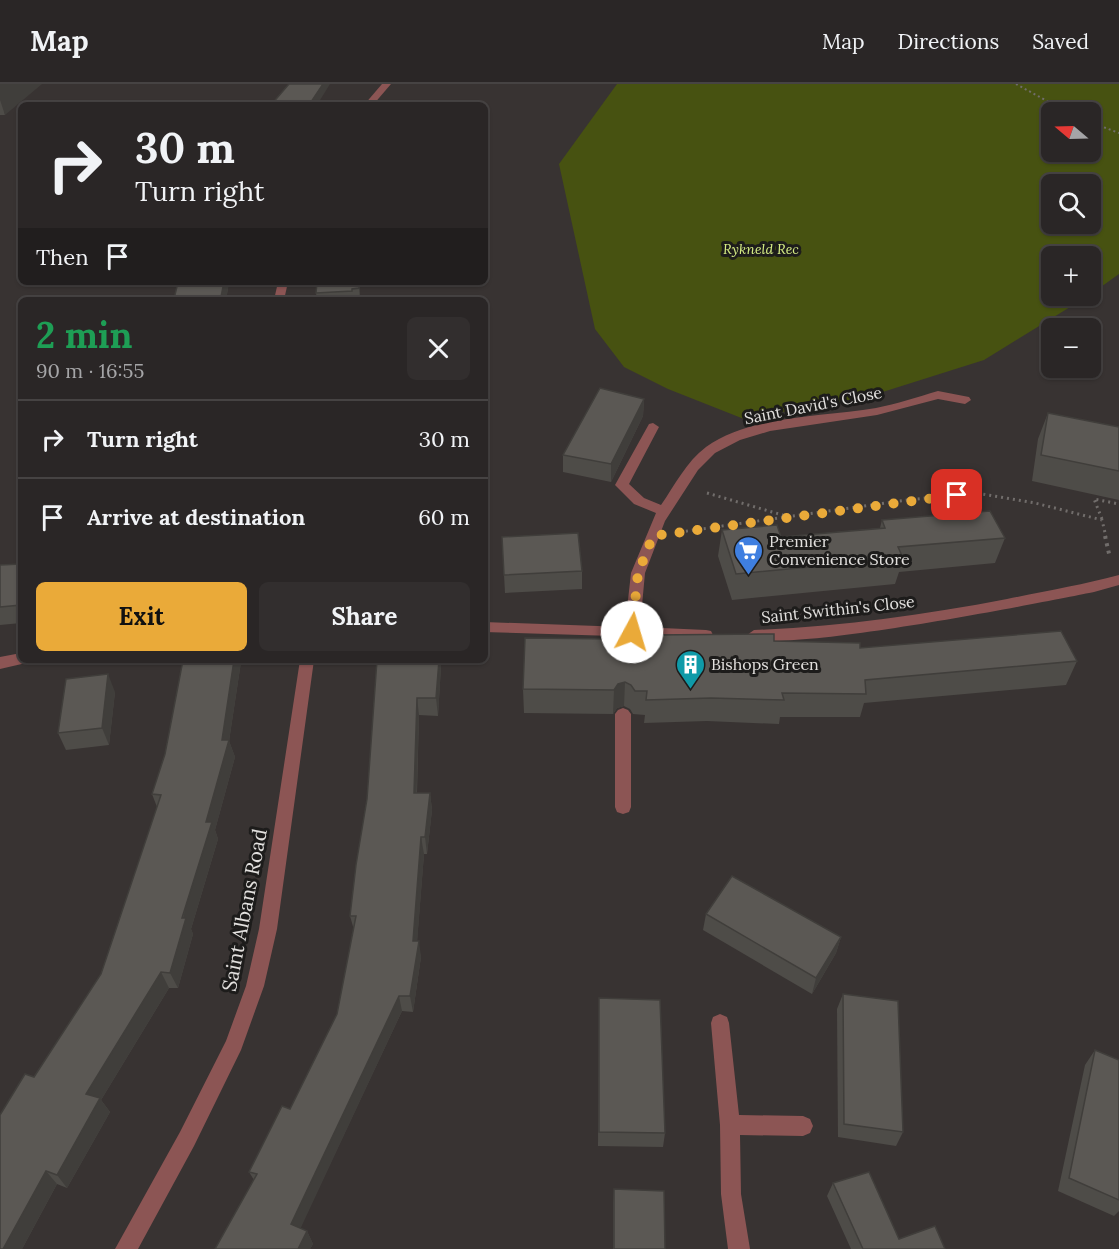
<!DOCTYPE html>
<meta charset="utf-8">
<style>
:root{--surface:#2a2626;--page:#322e2e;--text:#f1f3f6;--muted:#a5a5a7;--line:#464343;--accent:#eaaa39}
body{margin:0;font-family:Lora,serif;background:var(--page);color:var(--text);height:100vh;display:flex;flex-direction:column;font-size:22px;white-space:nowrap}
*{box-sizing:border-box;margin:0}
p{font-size:20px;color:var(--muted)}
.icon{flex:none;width:33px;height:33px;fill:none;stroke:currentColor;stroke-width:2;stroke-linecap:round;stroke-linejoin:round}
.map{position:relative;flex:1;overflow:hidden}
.panel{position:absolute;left:18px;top:213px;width:470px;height:366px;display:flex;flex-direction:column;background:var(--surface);border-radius:9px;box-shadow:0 2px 4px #0004,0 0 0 2px var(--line)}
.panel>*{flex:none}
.guide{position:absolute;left:18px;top:18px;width:470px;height:183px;border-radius:9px;box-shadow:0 2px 4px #0004,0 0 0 2px var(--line);background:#2a2626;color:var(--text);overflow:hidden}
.needle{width:39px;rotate:289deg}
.tools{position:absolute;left:1041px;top:18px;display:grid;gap:12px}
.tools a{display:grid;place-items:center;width:60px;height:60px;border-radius:9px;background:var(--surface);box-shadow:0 2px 4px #0004,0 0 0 2px var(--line);font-size:30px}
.pin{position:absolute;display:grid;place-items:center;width:51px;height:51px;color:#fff;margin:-26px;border-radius:12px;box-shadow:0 3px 9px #0006}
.me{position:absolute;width:66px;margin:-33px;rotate:6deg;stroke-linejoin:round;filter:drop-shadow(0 0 4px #0008)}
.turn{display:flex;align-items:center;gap:21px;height:126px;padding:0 18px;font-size:27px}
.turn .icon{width:78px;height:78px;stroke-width:2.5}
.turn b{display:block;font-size:42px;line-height:51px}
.then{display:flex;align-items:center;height:57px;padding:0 18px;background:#0003;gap:12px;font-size:22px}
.round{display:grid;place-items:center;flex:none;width:63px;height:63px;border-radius:9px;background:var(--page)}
.head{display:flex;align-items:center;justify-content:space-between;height:102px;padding:0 18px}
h1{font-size:36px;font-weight:700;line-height:45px;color:#1e9e55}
.cta{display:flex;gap:12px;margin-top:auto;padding:12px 18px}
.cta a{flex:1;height:69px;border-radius:9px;background:var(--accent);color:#111;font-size:24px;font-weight:700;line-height:69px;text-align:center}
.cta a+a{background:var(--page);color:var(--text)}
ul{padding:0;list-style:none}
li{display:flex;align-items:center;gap:18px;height:78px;padding:0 18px;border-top:2px solid var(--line)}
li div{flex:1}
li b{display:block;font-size:22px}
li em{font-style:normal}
header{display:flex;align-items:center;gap:36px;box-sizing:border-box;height:84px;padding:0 30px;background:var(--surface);border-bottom:2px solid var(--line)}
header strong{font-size:28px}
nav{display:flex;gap:33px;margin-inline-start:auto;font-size:21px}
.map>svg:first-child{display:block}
</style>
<header>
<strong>Map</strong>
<nav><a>Map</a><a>Directions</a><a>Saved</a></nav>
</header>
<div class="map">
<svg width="1119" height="1165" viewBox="0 0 1119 1165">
<rect width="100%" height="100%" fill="#383332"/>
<path fill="#475211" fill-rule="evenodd" d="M617,0h502v190l-28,20 -1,-38h-38v40h36l-104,64 -114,36 -126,23 -76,-30 -44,-22 -29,-38 -36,-165zM1052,28h38v40h-38zM1052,100h38v40h-38z"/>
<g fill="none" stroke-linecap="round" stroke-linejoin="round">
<g stroke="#716d6b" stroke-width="2" stroke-dasharray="2 3" stroke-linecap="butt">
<polyline points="1016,0 1067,28"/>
<polyline points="1090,38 1119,49"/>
</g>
<g stroke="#716d6b" stroke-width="3" stroke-dasharray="2 4" stroke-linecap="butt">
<polyline points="707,409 786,432"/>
<polyline points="1102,435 1094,415 1119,420"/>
<polyline points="680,448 907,416 976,409 1035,419 1102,436 1106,453"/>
</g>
<polyline stroke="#716d6b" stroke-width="4" stroke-dasharray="3 4.5" stroke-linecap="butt" points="1105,452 1110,474"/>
<g fill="#8c5554" fill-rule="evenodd">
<polygon points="382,0 391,0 373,21 364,21"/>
<polygon points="278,198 288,198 284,216 274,216"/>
<path d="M938,307l31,6 2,3 -6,4 -27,-5 -61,16 -107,16 -30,9 -25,13 -17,17 -33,51 -20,52 -5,54 66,3 5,1 2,4 -2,4 -227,-7v-10l141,5 6,-54 25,-60 -22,-9 -19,-19 34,-61 4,-1 6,4 -30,57 15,14 17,7c14,-20 25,-43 45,-58 45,-32 117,-30 170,-39 21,-4 41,-11 62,-17z"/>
<path d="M1119,491v10l-25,7c-40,8 -333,67 -347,43l7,-5c86,-3 169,-15 253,-31 38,-8 75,-14 112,-24z"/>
<polygon points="21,569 21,576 28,576 26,579 0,585 0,573"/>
<polygon points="300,576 314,576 277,845 264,902 241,966 194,1062 138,1165 115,1165 180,1048 226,957 246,902 259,845"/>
<polygon points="623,624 628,626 631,630 631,723 629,728 623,730 617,728 615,723 615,630 618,626"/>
<polygon points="720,930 727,933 729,939 739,1031 803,1032 810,1035 813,1042 810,1049 803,1052 740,1051 741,1110 750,1165 728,1165 721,1110 720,1041 711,939 713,933"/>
</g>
</g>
<g fill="#4e4c48">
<polygon points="0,0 5,31 0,31"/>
<polygon points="178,198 229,198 226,216 174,216"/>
<polygon points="317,198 360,198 360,216 317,216 316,209"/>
<polygon points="644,315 643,332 611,398 563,388 563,371"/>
<polygon points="1048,329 1119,343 1119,416 1032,397 1038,355"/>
<polygon points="882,436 1005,454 995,479 899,488 895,500 732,516 718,472 722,446 781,453 880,444"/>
<polygon points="502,453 582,487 582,505 505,509"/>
<polygon points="21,480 21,539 0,541 0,481"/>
<polygon points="774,557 860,564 1077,577 1066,601 864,619 860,633 780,633 779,640 707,637 644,639 645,631 633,630 630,625 624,622 617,624 613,630 524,629 523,605 617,564 629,565 634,560"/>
<polygon points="377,576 441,576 441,582 438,632 419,631 417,709 430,709 432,726 427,770 424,770 417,857 421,873 413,928 402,927 300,1144 307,1147 313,1160 310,1165 215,1165 254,1096 249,1088 290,1025 337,930 354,846 350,832 367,715"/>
<polygon points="241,578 229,657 235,673 215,746 218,755 191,845 193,850 178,904 169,904 101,1016 110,1028 67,1104 57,1100 22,1165 0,1165 34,993 101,890 157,723 152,710"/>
<polygon points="115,608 109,661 66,666 58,649"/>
<polygon points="706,830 841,853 836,869 812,910 703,846"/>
<polygon points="843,910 903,1048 896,1062 838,1053 837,925"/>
<polygon points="599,914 665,1049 663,1063 598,1062"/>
<polygon points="1095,966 1119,976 1119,1127 1114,1132 1058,1107 1085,981"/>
<polygon points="833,1099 899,1155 945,1165 851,1165 827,1112"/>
<polygon points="614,1105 665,1165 613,1165 613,1118"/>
</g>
<g fill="#403e3b">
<polygon points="0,0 42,0 5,31 0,16"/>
<polygon points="323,0 330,0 317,21 309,21"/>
<polygon points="224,198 229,198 226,216 222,216 221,213"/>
<polygon points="359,198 360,198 360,216 359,204"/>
<polygon points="644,315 643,332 611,398 611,380"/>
<polygon points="234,576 240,576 241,578 229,657 235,673 215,746 218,755 191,845 193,850 178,904 170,889 206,738 222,656"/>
<polygon points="439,576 441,576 441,582 438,632 436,614"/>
<polygon points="108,590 115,608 109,661 102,644"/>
<polygon points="625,598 624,622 617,624 613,630 614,606 618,600"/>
<polygon points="417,614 419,631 416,726 414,709"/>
<polygon points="430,709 432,726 427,770 425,753"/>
<polygon points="421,753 424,770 416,873 413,857"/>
<polygon points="841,853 836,869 812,910 816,894"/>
<polygon points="419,857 421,873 413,928 410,912"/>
<polygon points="161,888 169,904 101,1016 110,1028 67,1104 57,1091 86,1010"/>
<polygon points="399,912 402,927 297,1152 291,1140"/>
<polygon points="46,1087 57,1100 22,1165 3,1165"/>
<polygon points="307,1147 313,1160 310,1165 298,1165"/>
</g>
<g fill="#5b5854" stroke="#403e3b" stroke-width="1.5">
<polygon points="289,0 323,0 309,21 271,21"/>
<polygon points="178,198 224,198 221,213 174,215"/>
<polygon points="317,198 359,198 359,204 352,205 352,207 316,209"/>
<polygon points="600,304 644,315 611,380 563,371"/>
<polygon points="1048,329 1119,343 1119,387 1041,371"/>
<polygon points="990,427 1005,454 898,463 903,474 736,490 722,446 777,441 781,453 885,444 882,436"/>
<polygon points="578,449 582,487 504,491 502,453"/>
<polygon points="21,480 21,521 0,523 0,481"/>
<polygon points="1061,547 1077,577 865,596 866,610 782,609 784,616 711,614 646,616 647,607 635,607 631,601 625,598 618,600 614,606 523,605 525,554 614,555 617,564 629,565 634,560 635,555 652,555 652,551 774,550 774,557 860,559 860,564"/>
<polygon points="183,576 234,576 222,656 229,656 206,738 212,738 182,834 186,834 170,889 161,888 86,1010 100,1014 57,1091 46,1087 3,1165 0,1165 0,1031 25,990 34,993 101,890 161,711 152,710 165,670"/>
<polygon points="377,576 439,576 436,614 417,614 414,709 430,709 425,753 421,753 413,857 419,857 410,912 399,912 291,1140 307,1147 298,1165 215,1165 257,1090 249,1088 282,1022 290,1025 337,930 356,832 350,832 356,781 367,715"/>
<polygon points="108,590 102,644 58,649 66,595"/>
<polygon points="732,792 841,853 816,894 706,830"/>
<polygon points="843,910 898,917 903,1048 844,1040"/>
<polygon points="599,914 660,916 665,1049 599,1048"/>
<polygon points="1095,966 1119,976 1119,1116 1069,1094"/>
<polygon points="869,1088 899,1155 935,1142 945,1165 863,1165 833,1099"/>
<polygon points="614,1105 664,1107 665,1165 614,1165"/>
</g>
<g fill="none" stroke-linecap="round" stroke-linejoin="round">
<polyline stroke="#eaaa39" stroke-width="10" stroke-dasharray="0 18" points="632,548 638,489 653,452 957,411"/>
</g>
<defs>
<symbol id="supermarket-pin" viewBox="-11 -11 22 30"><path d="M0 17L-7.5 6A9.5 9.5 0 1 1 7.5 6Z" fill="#3f7fe0" stroke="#1d1c1b"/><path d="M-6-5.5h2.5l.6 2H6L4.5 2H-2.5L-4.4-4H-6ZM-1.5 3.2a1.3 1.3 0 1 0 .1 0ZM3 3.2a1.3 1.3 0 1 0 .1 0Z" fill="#fff"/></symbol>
<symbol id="building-pin" viewBox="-11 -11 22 30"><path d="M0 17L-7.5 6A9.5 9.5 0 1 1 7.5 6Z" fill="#0f9aa8" stroke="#1d1c1b"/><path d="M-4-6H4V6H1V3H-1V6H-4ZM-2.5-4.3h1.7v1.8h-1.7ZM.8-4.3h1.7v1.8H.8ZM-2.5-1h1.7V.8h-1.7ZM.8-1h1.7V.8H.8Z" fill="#fff"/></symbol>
</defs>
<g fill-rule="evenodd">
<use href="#supermarket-pin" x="732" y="450" width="33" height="45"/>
<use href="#building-pin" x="674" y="564" width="33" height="45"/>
</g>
<g text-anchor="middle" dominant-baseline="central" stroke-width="6" stroke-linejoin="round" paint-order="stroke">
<g font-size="14" font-style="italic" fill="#d6ed85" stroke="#1d1c1b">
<text x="761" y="165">Rykneld Rec</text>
</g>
<g font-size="16" fill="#e2e0de" stroke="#1d1c1b">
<text transform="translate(813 321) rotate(-11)">Saint David's Close</text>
<text transform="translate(838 525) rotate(-6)">Saint Swithin's Close</text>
</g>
<g font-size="16" fill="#e2e0de" stroke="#1d1c1b" text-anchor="start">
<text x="769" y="457">Premier<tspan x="769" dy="18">Convenience Store</tspan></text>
<text x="711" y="580">Bishops Green</text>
</g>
<g font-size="20" fill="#e2e0de" stroke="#1d1c1b">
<text transform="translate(244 826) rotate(-79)">Saint Albans Road</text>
</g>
</g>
</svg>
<div class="tools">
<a><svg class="needle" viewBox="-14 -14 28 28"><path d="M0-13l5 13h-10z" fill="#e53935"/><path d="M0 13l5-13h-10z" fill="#a5a5a7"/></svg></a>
<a><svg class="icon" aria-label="search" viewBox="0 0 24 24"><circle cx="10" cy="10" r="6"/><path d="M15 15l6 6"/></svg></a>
<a>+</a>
<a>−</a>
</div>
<div class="pin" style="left:957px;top:411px;background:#d93025"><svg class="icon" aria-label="arrive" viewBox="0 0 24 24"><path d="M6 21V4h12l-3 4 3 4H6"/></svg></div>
<svg class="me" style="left:632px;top:548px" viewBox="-20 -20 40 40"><circle r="19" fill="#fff"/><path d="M0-13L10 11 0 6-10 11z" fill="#eaaa39"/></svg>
<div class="guide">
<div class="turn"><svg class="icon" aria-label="right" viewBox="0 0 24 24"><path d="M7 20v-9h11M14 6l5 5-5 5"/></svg><div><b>30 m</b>Turn right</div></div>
<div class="then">Then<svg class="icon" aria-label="arrive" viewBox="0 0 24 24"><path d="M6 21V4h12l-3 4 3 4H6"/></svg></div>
</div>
<section class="panel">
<div class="head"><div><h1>2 min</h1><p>90 m · 16:55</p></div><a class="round"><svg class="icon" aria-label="close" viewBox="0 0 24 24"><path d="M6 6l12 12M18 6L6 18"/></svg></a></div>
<ul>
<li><svg class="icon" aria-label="right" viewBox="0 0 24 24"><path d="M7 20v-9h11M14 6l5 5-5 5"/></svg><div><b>Turn right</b></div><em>30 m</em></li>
<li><svg class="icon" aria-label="arrive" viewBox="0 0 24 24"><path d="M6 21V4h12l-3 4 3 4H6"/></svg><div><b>Arrive at destination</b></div><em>60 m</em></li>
</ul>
<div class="cta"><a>Exit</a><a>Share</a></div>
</section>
</div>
